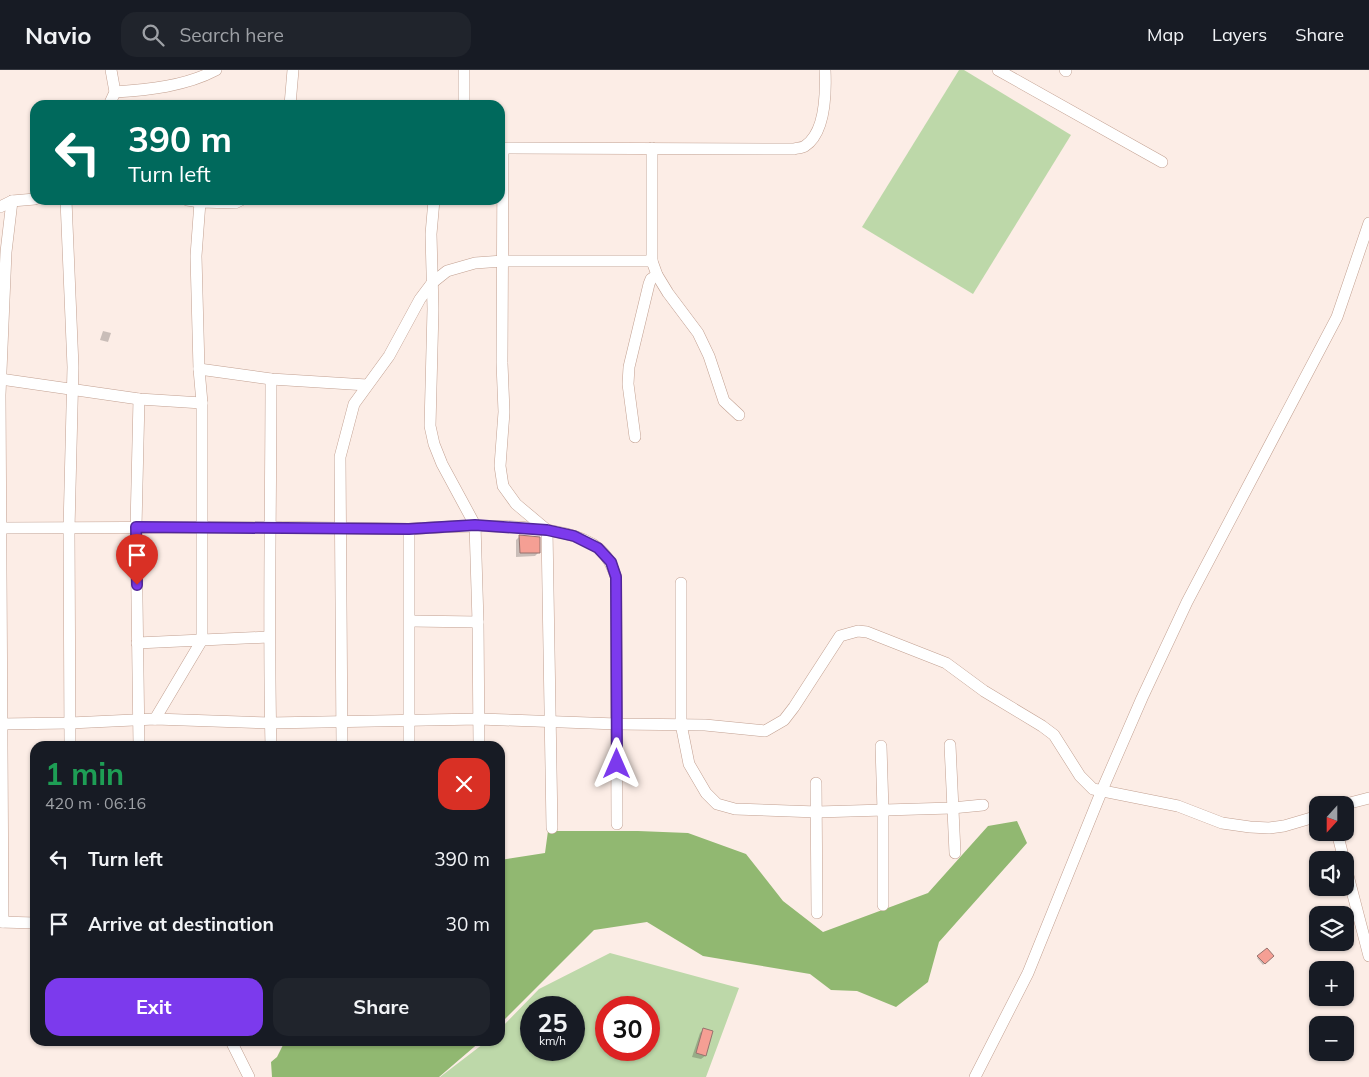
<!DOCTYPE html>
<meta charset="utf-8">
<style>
:root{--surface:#171b24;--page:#20242c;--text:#f1f3f6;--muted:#9ea1a6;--line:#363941;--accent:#7c3aed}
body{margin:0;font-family:Mulish,sans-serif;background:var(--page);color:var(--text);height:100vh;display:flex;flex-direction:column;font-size:19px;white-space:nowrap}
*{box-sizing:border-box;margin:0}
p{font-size:16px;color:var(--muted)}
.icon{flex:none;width:28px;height:28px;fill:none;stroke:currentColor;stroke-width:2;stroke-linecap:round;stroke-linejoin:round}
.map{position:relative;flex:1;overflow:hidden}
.panel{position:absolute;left:30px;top:671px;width:475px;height:305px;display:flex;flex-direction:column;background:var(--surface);border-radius:15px;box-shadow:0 1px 4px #0004}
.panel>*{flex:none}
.hud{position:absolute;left:30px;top:30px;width:475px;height:105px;border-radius:15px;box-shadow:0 1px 4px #0004;background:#00695c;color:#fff;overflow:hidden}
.needle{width:32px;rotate:201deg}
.fabs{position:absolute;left:1309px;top:726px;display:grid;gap:10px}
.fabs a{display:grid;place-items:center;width:45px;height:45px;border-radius:10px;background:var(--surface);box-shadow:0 1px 4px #0004;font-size:25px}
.speed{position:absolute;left:520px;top:926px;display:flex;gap:10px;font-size:25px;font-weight:700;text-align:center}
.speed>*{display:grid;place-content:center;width:65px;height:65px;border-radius:50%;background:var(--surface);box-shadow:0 1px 4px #0004;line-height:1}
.speed small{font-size:12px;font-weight:400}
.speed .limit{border:8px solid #d22;background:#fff;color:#111}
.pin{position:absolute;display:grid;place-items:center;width:42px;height:42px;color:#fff;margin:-51px -21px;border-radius:50% 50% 50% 0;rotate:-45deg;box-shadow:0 0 5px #0007}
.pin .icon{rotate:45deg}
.me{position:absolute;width:55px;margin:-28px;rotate:0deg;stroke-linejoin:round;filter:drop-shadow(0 0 4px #0008)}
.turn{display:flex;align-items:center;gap:18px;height:105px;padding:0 15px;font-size:22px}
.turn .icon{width:65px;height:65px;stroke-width:2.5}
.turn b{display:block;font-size:35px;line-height:42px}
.round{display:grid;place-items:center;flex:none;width:52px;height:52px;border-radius:15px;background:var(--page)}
.summary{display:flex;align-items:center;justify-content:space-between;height:85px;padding:0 15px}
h1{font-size:30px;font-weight:700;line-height:38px;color:#1e9e55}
.action{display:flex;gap:10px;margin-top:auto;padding:10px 15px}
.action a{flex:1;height:58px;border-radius:15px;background:var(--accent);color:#fff;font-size:20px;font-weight:700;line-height:58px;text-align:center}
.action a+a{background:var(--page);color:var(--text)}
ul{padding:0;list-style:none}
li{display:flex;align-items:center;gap:15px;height:65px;padding:0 15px}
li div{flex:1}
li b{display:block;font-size:19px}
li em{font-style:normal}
header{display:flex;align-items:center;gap:30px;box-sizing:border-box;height:70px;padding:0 25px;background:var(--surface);border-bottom:1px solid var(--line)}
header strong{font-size:24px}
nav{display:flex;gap:28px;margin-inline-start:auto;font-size:18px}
.search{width:350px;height:45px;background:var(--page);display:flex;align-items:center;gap:12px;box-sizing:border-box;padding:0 18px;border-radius:15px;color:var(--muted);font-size:19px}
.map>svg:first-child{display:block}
</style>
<header>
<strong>Navio</strong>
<div class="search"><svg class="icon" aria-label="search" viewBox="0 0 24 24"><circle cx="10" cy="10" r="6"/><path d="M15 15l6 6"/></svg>Search here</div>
<nav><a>Map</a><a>Layers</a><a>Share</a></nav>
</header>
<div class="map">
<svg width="1369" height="1007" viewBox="0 0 1369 1007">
<rect width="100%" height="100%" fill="#fcede6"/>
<g fill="#bdd8a9" fill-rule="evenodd">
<polygon points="959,0 964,0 1071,65 973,224 862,157"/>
<path d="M610,883l129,35 -33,89h-266l47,-36h13v-12l39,-40zM531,938h43v42h-43zM606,938h43v42h-43z"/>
</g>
<g fill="#91b871">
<polygon points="1017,751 1027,773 939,872 928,912 896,937 857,921 831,920 810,904 703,886 647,852 594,860 500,954 500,790 545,783 548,761 638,761 688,763 746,784 783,831 823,862 928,823 988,756"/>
<polygon points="285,971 481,971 439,1007 272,1007 271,992 277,987"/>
</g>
<g fill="#0003">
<polygon points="103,261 111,263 108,272 100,270"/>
<polygon points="520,466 539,482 535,486 516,487 516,470"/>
<polygon points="1266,879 1273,886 1263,895 1257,888"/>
<polygon points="704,959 705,986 701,989 692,987 700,963"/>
</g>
<g fill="#f59f94" stroke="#97736e">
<polygon points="519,465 540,467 540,483 520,483"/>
<polygon points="1267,878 1274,886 1265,894 1257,886"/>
<polygon points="703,958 713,961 706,986 696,983"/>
</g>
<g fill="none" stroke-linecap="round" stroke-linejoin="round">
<defs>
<g id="minor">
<polyline points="464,0 464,35"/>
<polyline points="998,0 1162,92"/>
<polyline points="1065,0 1066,1"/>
<path d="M115,22c33,-2 71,-6 101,-22"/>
<polyline points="109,35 115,22 111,0"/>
<polyline points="290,35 293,0"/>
<path d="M500,78l294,1c3,-1 8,-1 11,-3 21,-14 21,-54 20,-76"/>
<polyline points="503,78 502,293 504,342 500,396 503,416 516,434 547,460 552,758"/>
<polyline points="652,78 652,191 657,205 668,223 698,263 709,286 724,331 739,345"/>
<polyline points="66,130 73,297 69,459 70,676"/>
<polyline points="187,130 200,132"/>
<polyline points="434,130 431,164 433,239 430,356 434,374 442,394 475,455 478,552 479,676"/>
<polyline points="0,137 12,131 35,129"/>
<polyline points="199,299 271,309 367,315"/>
<polyline points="0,309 139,329 202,333"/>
<polyline points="139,329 136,457 139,676"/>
<polyline points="635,367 628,314 629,297 649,214 651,209 657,205"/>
<polyline points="0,458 271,457 409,459 409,676"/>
<path d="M409,459c45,-3 153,-10 189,19 10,8 14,18 18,29l1,247"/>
<polyline points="681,513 681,654 689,694 706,723 717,734 735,739 817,742 952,738 983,735"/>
<polyline points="410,551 478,552"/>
<polyline points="137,573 268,567"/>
<polyline points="155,649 202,570 202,333 199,299 196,186 200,132 235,133 241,130"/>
<polyline points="0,654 70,653 155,649 270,653 479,649 617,654 705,655 765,661 784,650 794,637 840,566 858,561 867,562 946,593 984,621 1042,656 1054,665 1080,706 1093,719 1178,736 1222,753 1250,757 1269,758 1284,756 1318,746"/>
<polyline points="950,675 955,783"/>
<path d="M271,676c-3,-122 0,-244 0,-367"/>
<polyline points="342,676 340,387 354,334 389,286 420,229 432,213 447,201 475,193 503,191 652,191"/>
<polyline points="881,676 883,740 883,835"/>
<polyline points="816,713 817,843"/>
<polyline points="1342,735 1369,728"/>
<polyline points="1337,762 1344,790"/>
<polyline points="1345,794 1369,886"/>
<polyline points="0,852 35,853"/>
<polyline points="3,852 0,325 6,182 12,131"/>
<polyline points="231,971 249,1007"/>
<polyline points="975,1007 1028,903 1102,720 1142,628 1187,532 1337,247 1369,153"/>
</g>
</defs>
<use href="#minor" stroke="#c2a091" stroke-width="12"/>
<use href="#minor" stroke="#fff" stroke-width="11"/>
</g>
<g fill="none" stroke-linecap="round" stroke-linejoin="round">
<defs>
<polyline id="route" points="137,515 136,457 409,459 475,455 547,460 574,466 598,478 611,492 616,507 617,694"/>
</defs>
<use href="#route" stroke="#51269a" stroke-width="12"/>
<use href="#route" stroke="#7c3aed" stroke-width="9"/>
</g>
</svg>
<div class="fabs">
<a><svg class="needle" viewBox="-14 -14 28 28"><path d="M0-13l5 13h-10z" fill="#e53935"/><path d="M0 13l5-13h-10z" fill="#9ea1a6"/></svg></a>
<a><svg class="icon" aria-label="sound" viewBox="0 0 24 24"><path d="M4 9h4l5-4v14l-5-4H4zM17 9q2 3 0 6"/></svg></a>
<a><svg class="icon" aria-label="layers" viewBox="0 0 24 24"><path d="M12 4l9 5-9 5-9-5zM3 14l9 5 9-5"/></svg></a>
<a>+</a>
<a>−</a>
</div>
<div class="speed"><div>25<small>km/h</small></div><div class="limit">30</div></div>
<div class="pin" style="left:137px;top:515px;background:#d93025"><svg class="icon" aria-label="arrive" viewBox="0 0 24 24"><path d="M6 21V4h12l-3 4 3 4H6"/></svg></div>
<svg class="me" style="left:617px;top:694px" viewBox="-20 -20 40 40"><path d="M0-17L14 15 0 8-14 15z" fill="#7c3aed" stroke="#fff" stroke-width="4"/></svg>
<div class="hud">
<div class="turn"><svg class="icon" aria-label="left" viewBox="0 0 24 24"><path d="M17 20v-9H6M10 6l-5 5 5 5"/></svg><div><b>390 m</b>Turn left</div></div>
</div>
<section class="panel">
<div class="summary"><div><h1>1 min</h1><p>420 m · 06:16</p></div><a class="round" style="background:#d93025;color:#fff"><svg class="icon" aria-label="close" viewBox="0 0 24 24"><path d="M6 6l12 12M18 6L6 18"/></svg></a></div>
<ul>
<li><svg class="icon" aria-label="left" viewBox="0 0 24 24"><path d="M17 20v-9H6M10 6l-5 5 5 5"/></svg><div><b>Turn left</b></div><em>390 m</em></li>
<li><svg class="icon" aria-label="arrive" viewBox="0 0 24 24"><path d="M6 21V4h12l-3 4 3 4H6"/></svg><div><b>Arrive at destination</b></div><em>30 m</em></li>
</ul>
<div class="action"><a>Exit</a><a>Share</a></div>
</section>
</div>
